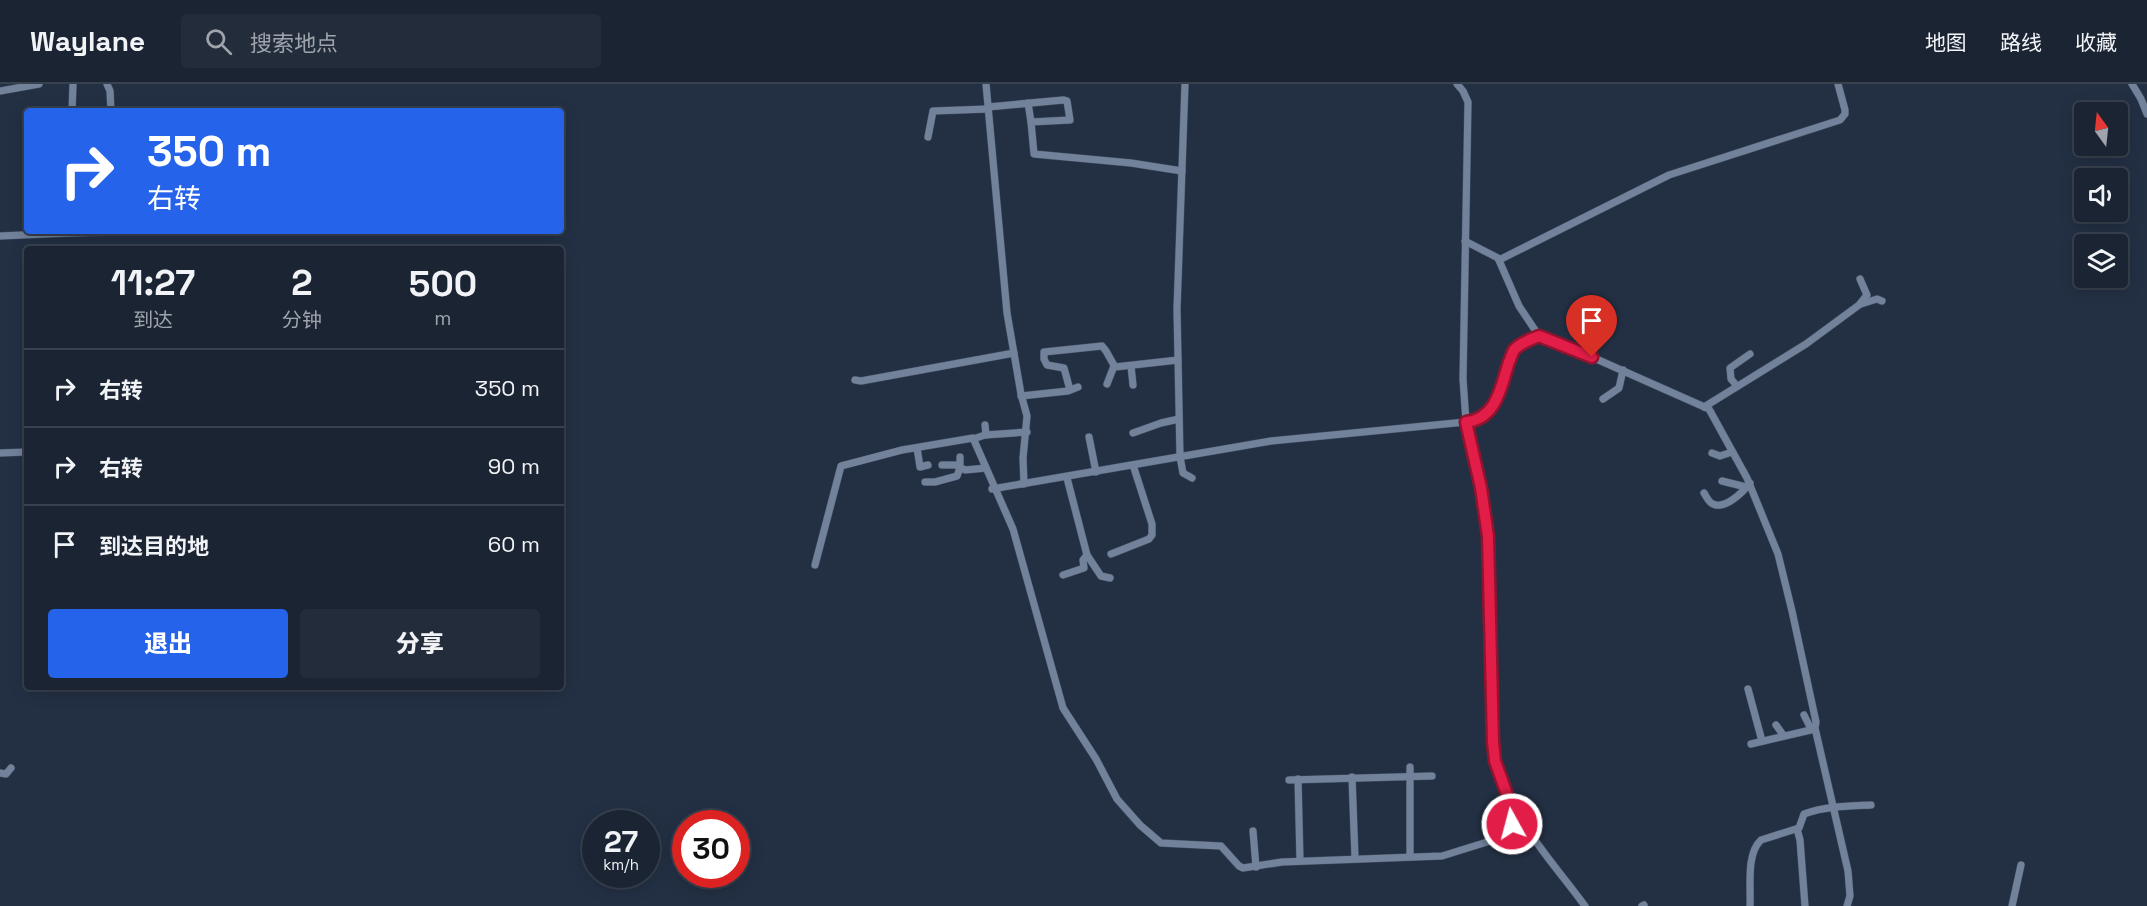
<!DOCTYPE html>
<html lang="zh">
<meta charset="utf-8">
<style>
:root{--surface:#1a2433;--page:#232c3b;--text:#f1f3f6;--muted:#9fa4ac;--line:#38414e;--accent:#2563eb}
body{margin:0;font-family:"Space Grotesk","Noto Sans SC",sans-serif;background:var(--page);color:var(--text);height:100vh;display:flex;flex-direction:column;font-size:22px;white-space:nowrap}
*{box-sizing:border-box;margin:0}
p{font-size:20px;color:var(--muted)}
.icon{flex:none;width:33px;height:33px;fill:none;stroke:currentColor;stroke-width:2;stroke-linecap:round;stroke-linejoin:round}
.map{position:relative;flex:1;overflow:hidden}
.details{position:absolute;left:24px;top:162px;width:540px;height:444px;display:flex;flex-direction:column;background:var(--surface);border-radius:6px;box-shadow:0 3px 15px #0003,0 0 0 2px var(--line)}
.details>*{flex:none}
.hud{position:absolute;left:24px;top:24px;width:540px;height:126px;border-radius:6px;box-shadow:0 3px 15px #0003,0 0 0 2px var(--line);background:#2563eb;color:#fff;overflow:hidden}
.needle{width:39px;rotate:345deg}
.buttons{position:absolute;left:2074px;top:18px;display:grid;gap:12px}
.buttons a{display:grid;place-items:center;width:54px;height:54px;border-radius:6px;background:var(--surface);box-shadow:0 3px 15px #0003,0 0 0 2px var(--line);font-size:30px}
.speed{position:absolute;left:582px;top:726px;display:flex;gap:12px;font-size:30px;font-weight:700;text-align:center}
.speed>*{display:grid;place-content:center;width:78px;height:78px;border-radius:50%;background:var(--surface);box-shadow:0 3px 15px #0003,0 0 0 2px var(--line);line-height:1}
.speed small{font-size:15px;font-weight:400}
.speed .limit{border:9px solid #d22;background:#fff;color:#111}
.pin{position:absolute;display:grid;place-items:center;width:51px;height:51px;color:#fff;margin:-62px -26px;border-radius:50% 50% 50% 0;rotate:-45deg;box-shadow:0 0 6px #0007}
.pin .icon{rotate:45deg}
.me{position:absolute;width:66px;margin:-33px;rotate:353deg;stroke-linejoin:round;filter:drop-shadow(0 0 4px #0008)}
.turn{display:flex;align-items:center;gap:21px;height:126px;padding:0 24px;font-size:27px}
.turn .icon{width:78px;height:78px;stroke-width:2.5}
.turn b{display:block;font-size:42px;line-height:51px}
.eta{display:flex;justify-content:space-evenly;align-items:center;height:102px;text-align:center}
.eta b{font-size:36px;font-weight:800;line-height:42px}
.primary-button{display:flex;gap:12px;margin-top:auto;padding:12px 24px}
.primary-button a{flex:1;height:69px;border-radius:6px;background:var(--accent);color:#fff;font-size:24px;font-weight:800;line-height:69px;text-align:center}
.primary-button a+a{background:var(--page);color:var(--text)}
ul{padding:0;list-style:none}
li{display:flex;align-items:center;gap:18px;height:78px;padding:0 24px;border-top:2px solid var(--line)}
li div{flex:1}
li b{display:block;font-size:22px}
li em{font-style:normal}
header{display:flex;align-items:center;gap:36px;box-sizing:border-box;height:84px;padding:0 30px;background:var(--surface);border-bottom:2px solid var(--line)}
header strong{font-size:28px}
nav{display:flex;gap:33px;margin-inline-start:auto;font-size:21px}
.search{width:420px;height:54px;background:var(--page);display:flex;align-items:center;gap:15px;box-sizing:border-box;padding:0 21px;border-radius:6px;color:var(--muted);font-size:22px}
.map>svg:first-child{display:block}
</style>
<header>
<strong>Waylane</strong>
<div class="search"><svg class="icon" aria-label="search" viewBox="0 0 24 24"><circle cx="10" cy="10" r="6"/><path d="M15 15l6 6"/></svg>搜索地点</div>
<nav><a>地图</a><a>路线</a><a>收藏</a></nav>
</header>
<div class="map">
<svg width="2147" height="822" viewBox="0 0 2147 822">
<rect width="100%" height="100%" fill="#233044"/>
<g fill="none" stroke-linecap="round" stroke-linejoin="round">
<defs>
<g id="minor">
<polyline points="107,0 110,7 111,27"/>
<polyline points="986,0 1007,229 1021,310 1027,332 1023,374 1024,400"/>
<polyline points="1185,0 1177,225 1180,373 1183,389 1192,394"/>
<path d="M1457,0l6,7 5,11 -5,277 3,43 15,66 7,48 5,206c8,68 54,112 92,164"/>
<polyline points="2132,0 2141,15 2147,30"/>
<polyline points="0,7 39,0"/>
<polyline points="1028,19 1031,38"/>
<polyline points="988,23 1063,16 1067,17 1070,36 1031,38 1034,70 1131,79 1182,87"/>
<polyline points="72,27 73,0"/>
<polyline points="928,53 933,27 988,25"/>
<polyline points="68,149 149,147"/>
<polyline points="0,152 67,149 68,147"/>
<polyline points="1465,157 1498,174 1519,222 1539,252 1576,266 1709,325 1747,394 1778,470 1792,527 1816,638 1815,644 1848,787 1850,812 1847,822"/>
<polyline points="1499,176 1669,91 1840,36 1845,30 1845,26 1838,0"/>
<polyline points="1861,220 1877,215 1882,217"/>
<polyline points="1131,282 1133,301"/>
<polyline points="855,296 861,297 1014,269"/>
<polyline points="1107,300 1114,282"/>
<polyline points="1737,302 1731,295 1730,284 1750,270"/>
<polyline points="1070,306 1064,284 1047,281 1044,275 1044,268 1102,262 1106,267 1115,283 1178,276"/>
<polyline points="1021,312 1068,307 1078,303"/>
<polyline points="1603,315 1619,304 1623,286"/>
<polyline points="1704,323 1806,260 1859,221 1867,211 1860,195"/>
<polyline points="985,341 986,351"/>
<polyline points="1133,349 1161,339 1179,335"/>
<polyline points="1089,353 1096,388"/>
<polyline points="973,355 985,351 1027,348"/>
<polyline points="917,364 920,383 928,381"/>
<polyline points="0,369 27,368"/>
<polyline points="1712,369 1720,372 1732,368"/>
<polyline points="942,381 956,381 965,386 986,384"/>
<polyline points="1722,397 1746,403"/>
<polyline points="925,398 935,398 957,392 960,384 960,373"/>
<polyline points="992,405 1271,357 1476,337 1494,322 1500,309 1513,267 1524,258 1539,252"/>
<path d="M1704,409c2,3 5,10 9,11 12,6 30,-12 37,-21"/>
<polyline points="1111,470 1149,455 1152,451 1152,440 1133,381"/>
<polyline points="1087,471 1101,492 1110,494"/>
<polyline points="815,481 841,382 902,366 973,354 1013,445 1063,624 1096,675 1117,715 1140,741 1161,759 1221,762 1239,782 1243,784 1282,778 1442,772 1500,754 1522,740"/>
<polyline points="1063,491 1084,484 1083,476 1087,471 1067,394"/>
<polyline points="1748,605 1762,657"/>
<polyline points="1804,631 1811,645"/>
<polyline points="1776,641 1784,652"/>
<polyline points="1751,660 1815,645"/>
<polyline points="1410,683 1410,773"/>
<polyline points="0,689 6,690 11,684"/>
<polyline points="1352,693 1355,774"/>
<polyline points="1298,695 1300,777"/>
<polyline points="1289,696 1432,692"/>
<polyline points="1493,734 1512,740 1520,736"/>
<polyline points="1797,745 1800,756 1805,822"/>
<polyline points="1253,747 1256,783"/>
<polyline points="1642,822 1644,821"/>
<path d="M1750,822c1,-20 -4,-52 11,-66l38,-12 5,-14c22,-8 45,-8 67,-9"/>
<polyline points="2012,822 2021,781"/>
</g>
</defs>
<use href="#minor" stroke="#424e5f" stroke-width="8"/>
<use href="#minor" stroke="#72829b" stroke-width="7"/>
</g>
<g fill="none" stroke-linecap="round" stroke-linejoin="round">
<defs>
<path id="route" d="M1512,740l8,-4 -11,-20 -14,-39 -2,-19 -5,-206 -7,-48 -15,-66c31,-3 35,-36 43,-60 2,-4 3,-9 5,-12 7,-8 16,-10 25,-14l53,21"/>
</defs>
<use href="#route" stroke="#92132f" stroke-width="15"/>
<use href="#route" stroke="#e11d48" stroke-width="10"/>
</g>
</svg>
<div class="buttons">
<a><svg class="needle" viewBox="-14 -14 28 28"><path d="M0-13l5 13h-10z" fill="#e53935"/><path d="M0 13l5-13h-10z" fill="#9fa4ac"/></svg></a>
<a><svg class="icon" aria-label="sound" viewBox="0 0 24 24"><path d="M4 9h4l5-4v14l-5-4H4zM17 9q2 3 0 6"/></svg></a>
<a><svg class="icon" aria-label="layers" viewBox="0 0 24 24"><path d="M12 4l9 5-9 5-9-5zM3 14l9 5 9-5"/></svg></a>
</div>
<div class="speed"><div>27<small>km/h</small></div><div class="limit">30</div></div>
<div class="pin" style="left:1592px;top:273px;background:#d93025"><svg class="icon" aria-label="arrive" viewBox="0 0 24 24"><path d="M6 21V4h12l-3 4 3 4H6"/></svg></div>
<svg class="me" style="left:1512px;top:740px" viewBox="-20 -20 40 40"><circle r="17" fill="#e11d48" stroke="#fff" stroke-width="3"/><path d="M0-11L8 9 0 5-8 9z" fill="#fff"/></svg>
<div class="hud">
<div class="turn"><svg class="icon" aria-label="right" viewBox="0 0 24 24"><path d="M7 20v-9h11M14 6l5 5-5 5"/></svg><div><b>350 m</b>右转</div></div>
</div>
<section class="details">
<div class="eta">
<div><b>11:27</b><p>到达</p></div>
<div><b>2</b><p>分钟</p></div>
<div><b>500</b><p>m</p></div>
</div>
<ul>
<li><svg class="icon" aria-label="right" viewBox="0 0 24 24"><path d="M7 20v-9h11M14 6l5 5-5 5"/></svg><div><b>右转</b></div><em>350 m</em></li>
<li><svg class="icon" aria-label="right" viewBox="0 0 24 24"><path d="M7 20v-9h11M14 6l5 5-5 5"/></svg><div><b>右转</b></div><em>90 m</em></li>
<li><svg class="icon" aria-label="arrive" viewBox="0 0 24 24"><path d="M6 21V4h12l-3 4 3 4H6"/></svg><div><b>到达目的地</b></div><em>60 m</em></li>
</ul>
<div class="primary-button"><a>退出</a><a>分享</a></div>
</section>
</div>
